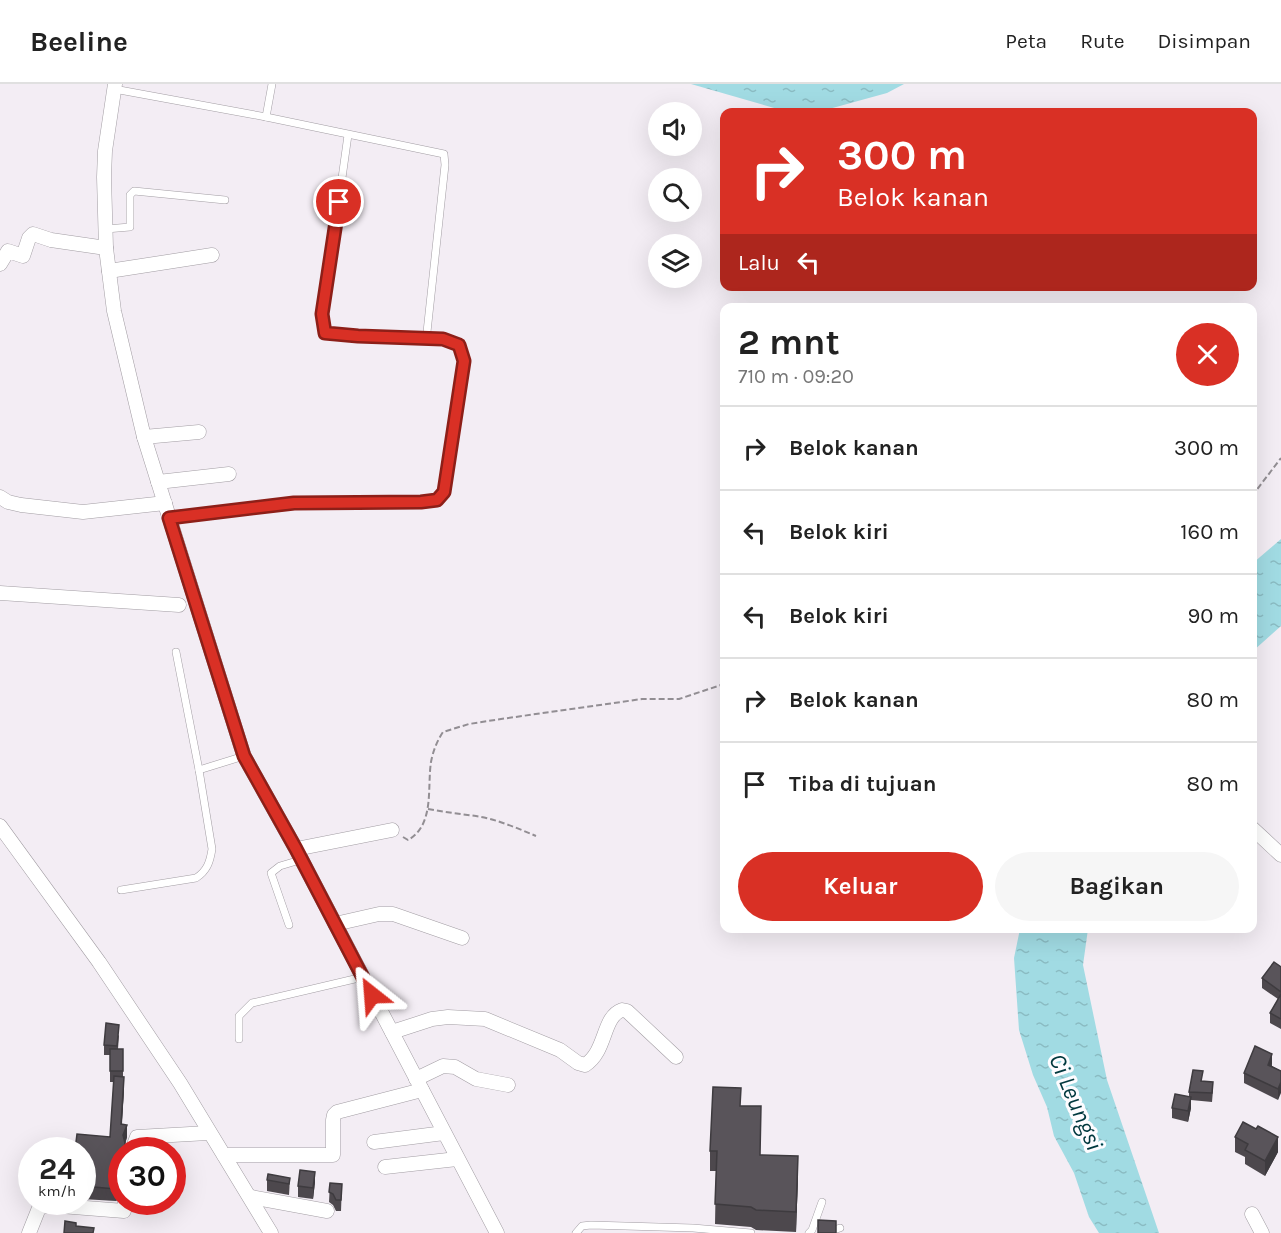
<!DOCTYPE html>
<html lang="id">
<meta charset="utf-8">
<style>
:root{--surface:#fff;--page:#f6f6f6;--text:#222;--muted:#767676;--line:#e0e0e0;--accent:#d93025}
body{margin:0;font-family:Karla,sans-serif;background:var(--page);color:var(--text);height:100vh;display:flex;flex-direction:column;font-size:22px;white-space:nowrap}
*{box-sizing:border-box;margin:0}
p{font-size:20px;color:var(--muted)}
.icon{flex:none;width:33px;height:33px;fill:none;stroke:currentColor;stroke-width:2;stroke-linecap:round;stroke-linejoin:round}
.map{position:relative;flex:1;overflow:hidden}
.drawer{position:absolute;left:720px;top:219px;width:537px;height:630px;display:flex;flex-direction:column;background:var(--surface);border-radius:12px;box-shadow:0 6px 24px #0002}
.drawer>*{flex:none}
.guide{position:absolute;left:720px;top:24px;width:537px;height:183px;border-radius:12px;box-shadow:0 6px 24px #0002;background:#d93025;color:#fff;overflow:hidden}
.buttons{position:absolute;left:648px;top:18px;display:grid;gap:12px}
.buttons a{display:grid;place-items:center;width:54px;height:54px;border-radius:50%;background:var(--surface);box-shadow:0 6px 24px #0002;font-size:30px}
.speed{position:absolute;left:18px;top:1053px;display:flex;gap:12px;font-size:30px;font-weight:700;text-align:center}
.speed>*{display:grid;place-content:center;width:78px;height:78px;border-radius:50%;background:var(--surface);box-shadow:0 6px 24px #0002;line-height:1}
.speed small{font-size:15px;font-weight:400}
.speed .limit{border:9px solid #d22;background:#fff;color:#111}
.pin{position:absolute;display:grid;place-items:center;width:51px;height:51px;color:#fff;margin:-26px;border:3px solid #fff;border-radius:50%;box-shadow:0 2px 6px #0007}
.me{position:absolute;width:66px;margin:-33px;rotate:332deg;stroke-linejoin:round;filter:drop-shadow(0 0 4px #0008)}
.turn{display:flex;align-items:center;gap:21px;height:126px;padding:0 18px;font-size:27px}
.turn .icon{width:78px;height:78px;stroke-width:2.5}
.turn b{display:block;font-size:42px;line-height:51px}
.then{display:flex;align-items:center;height:57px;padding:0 18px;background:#0003;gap:12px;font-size:22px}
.round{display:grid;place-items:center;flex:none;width:63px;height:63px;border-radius:32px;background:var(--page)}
.overview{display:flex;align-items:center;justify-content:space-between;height:102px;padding:0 18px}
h1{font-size:36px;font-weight:700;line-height:45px}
.cta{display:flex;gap:12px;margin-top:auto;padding:12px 18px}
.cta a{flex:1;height:69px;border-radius:36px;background:var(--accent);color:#fff;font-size:24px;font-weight:700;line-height:69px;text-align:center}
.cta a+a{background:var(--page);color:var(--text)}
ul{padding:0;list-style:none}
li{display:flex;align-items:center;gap:18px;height:84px;padding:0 18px;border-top:2px solid var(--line)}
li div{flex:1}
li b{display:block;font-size:22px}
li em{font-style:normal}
header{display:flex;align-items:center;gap:36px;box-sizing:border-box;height:84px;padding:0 30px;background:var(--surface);border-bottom:2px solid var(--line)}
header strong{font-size:28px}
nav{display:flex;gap:33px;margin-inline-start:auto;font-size:21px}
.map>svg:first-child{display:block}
</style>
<header>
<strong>Beeline</strong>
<nav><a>Peta</a><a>Rute</a><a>Disimpan</a></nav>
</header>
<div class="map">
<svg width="1281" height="1149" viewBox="0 0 1281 1149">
<defs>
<pattern id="water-ripples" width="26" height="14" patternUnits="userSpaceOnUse" patternTransform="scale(1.5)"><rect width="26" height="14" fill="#a1dbe3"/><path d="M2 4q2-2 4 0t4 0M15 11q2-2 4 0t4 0" fill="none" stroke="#8abbc2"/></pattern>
</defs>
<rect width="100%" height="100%" fill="#f3edf4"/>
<g fill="url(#water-ripples)">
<polygon points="691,0 904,0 887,9 818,28 788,28"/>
<polygon points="1281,455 1281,542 1253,567 1253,479"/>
<polygon points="1020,845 1088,845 1083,881 1107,996 1159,1149 1099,1149 1089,1133 1074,1089 1054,1052 1047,1023 1033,991 1019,946 1014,874"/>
</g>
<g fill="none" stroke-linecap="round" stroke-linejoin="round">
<defs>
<g id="lane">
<polyline points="114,5 266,33 444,70 445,81 427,248 427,256"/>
<polyline points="266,33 272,0"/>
<polyline points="106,145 130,143 130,111 134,107 225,116"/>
<polyline points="169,434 294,419 421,418 437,416 444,408 464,277 459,261 443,255 334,251 325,249 323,230 348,51"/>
<polyline points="176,568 199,686"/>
<path d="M121,806l75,-12c11,-7 14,-16 16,-29l-13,-79 45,-14"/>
<polyline points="289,841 271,789 280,782 300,776"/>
<polyline points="239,955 239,932 252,919 363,893"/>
<polyline points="576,1149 582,1142 591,1141 693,1144 751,1149"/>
<polyline points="809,1149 812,1146 822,1118"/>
<polyline points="823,1149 840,1144"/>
</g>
<g id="street">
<polyline points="115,0 105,67 104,93 106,164 114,227 144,353 244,672 296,765 497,1149"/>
<polyline points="0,180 8,167 23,172 29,154 33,150 51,156 106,164"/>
<polyline points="109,187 212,171"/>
<polyline points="144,353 199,348"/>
<polyline points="158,398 229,390"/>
<polyline points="0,413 8,418 21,421 83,428 165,419"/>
<polyline points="0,509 179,521"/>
<polyline points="0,742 99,878 180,999 271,1149"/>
<polyline points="1252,744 1281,771"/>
<polyline points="296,765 392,746"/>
<polyline points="335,840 379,830 393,830 462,854"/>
<path d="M392,948l40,-13 16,-2 37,2 75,31 18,13 7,2c22,-14 17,-48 37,-55l5,1 49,46"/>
<polyline points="416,995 443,982 455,983 476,995 508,1001"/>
<polyline points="374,1058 444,1049"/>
<polyline points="132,1066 137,1053 208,1049"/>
<polyline points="224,1071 333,1071 333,1036 334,1031 337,1028 422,1006"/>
<polyline points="385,1083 457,1075"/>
<polyline points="251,1113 327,1127"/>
<polyline points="1252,1130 1262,1149"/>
<polyline points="29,1149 39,1124 48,1121 124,1127 125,1118"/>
</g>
</defs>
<use href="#lane" stroke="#a29da3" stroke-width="8"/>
<use href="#street" stroke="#a29da3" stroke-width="15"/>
<g stroke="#928e93" stroke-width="2" stroke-dasharray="6 3" stroke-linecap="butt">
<polyline points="1252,412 1281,374"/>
<path d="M428,725c16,3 32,5 48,7 20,3 41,12 60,20"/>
<path d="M403,753l5,3c27,-15 19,-53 23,-78 2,-11 6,-21 12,-30l26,-8 32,-5 141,-20h37l45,-15"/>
</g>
<use href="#lane" stroke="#fff" stroke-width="7"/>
<use href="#street" stroke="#fff" stroke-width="14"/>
</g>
<g fill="#4d484d">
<polygon points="1281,883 1281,945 1270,939 1270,929 1278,915 1262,904 1262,894"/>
<polygon points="119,951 118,965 123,965 123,993 124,1005 122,1040 127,1053 125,1060 125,1066 122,1066 122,1110 116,1117 82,1115 82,1066 110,1053 114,998 110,998 110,971 104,971 104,961"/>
<polygon points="1272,980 1272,982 1281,987 1278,1016 1244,999 1244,989"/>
<polygon points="1202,997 1213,1006 1212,1018 1191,1016 1191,1024 1188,1038 1172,1034 1172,1024 1189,1013 1189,1008"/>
<polygon points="741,1022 760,1071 798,1092 796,1148 756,1146 751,1143 715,1140 716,1087 710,1087 710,1067"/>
<polygon points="1235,1053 1278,1068 1265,1092 1245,1080 1245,1073 1235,1068"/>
<polygon points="290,1094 289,1111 267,1107 267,1096"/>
<polygon points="315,1098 313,1115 298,1113 298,1102"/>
<polygon points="330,1099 342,1100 341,1127 336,1127 333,1121 329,1118"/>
</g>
<g fill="#3e3b3f">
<polygon points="1272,970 1272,980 1268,991 1268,981"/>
<polygon points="124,993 124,1005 121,1052 121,1040"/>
<polygon points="1281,998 1281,1009 1278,1016 1278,1005"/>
<polygon points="1191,1013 1191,1024 1188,1038 1188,1027"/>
<polygon points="127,1041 127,1053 125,1060 124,1066 123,1051"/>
<polygon points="1278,1053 1278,1068 1265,1092 1265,1077"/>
<polygon points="798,1072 798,1092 796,1148 796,1128"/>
<polygon points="315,1088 315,1098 313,1115 313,1104"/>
<polygon points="122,1097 122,1110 116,1117 116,1105"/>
</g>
<g fill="#59545a" stroke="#3e3b3f" stroke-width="1.5">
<polygon points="1274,878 1281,883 1281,908 1262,894"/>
<polygon points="1281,910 1281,935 1270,929"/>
<polygon points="106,939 119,941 117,962 104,961"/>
<polygon points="1255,962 1272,970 1268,981 1281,987 1281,998 1278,1005 1244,989"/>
<rect x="110" y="965" width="13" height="22"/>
<polygon points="1193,986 1203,987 1201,997 1213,998 1212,1009 1189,1008"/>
<polygon points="114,992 124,993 121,1040 127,1041 123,1051 125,1059 124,1066 122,1066 122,1097 116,1105 82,1102 82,1066 75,1066 77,1050 110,1053"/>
<polygon points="713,1003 741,1004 740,1022 761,1022 760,1071 798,1072 796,1128 756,1126 751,1123 715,1120 717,1067 710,1067"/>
<polygon points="1175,1010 1191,1013 1188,1027 1172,1024"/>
<polygon points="1243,1038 1256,1045 1258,1042 1278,1053 1265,1077 1245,1066 1248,1060 1235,1053"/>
<polygon points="300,1086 315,1088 313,1104 298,1102"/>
<polygon points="268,1090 290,1094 289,1100 267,1096"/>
<polygon points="330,1099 342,1100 341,1116 336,1116 333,1110 329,1108"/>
<polygon points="818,1136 836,1137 836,1149 818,1149"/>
<polygon points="65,1137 76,1139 76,1142 94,1144 93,1149 64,1149"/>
</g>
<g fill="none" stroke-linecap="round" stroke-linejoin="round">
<defs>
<polyline id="route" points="339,118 322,230 325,249 358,252 443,255 459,261 464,277 444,408 437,416 421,418 294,419 169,434 244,672 296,765 372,911"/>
</defs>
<use href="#route" stroke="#8d1f18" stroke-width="15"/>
<use href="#route" stroke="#d93025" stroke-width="10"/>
</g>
<g text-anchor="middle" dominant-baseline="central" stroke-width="6" stroke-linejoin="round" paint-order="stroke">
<g font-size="24" font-style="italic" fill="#00383e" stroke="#fefcff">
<text transform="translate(1076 1018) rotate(67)">Ci Leungsi</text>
</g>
</g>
</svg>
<div class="buttons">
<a><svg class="icon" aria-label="sound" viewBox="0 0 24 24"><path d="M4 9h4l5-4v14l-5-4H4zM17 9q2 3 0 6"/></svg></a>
<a><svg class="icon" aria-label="search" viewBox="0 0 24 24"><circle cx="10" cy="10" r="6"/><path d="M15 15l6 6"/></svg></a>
<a><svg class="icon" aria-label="layers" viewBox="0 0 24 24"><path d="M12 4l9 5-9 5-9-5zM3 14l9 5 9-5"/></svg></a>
</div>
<div class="speed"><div>24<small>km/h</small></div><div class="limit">30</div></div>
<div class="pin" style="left:339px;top:118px;background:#d93025"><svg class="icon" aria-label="arrive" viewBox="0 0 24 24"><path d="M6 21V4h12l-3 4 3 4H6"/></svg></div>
<svg class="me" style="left:372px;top:911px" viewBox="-20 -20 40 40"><path d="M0-17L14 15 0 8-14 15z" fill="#d93025" stroke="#fff" stroke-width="4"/></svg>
<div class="guide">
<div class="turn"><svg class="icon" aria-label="right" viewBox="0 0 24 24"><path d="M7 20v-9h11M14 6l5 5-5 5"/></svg><div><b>300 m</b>Belok kanan</div></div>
<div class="then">Lalu<svg class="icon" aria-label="left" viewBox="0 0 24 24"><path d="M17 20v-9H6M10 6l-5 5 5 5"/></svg></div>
</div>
<section class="drawer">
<div class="overview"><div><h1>2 mnt</h1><p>710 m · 09:20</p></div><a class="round" style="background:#d93025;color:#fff"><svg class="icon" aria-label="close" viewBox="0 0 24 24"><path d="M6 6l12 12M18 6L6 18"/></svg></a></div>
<ul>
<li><svg class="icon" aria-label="right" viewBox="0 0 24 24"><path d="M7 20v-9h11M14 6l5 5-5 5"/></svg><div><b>Belok kanan</b></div><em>300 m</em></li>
<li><svg class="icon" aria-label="left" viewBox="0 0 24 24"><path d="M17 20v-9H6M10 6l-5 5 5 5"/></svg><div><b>Belok kiri</b></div><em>160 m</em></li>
<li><svg class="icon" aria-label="left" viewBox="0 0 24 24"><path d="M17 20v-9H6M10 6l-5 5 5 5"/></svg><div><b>Belok kiri</b></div><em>90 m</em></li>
<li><svg class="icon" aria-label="right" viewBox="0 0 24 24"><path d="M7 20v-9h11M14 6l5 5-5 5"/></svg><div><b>Belok kanan</b></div><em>80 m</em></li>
<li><svg class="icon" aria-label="arrive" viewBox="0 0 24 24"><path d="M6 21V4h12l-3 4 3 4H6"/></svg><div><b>Tiba di tujuan</b></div><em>80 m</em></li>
</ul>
<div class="cta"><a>Keluar</a><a>Bagikan</a></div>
</section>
</div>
